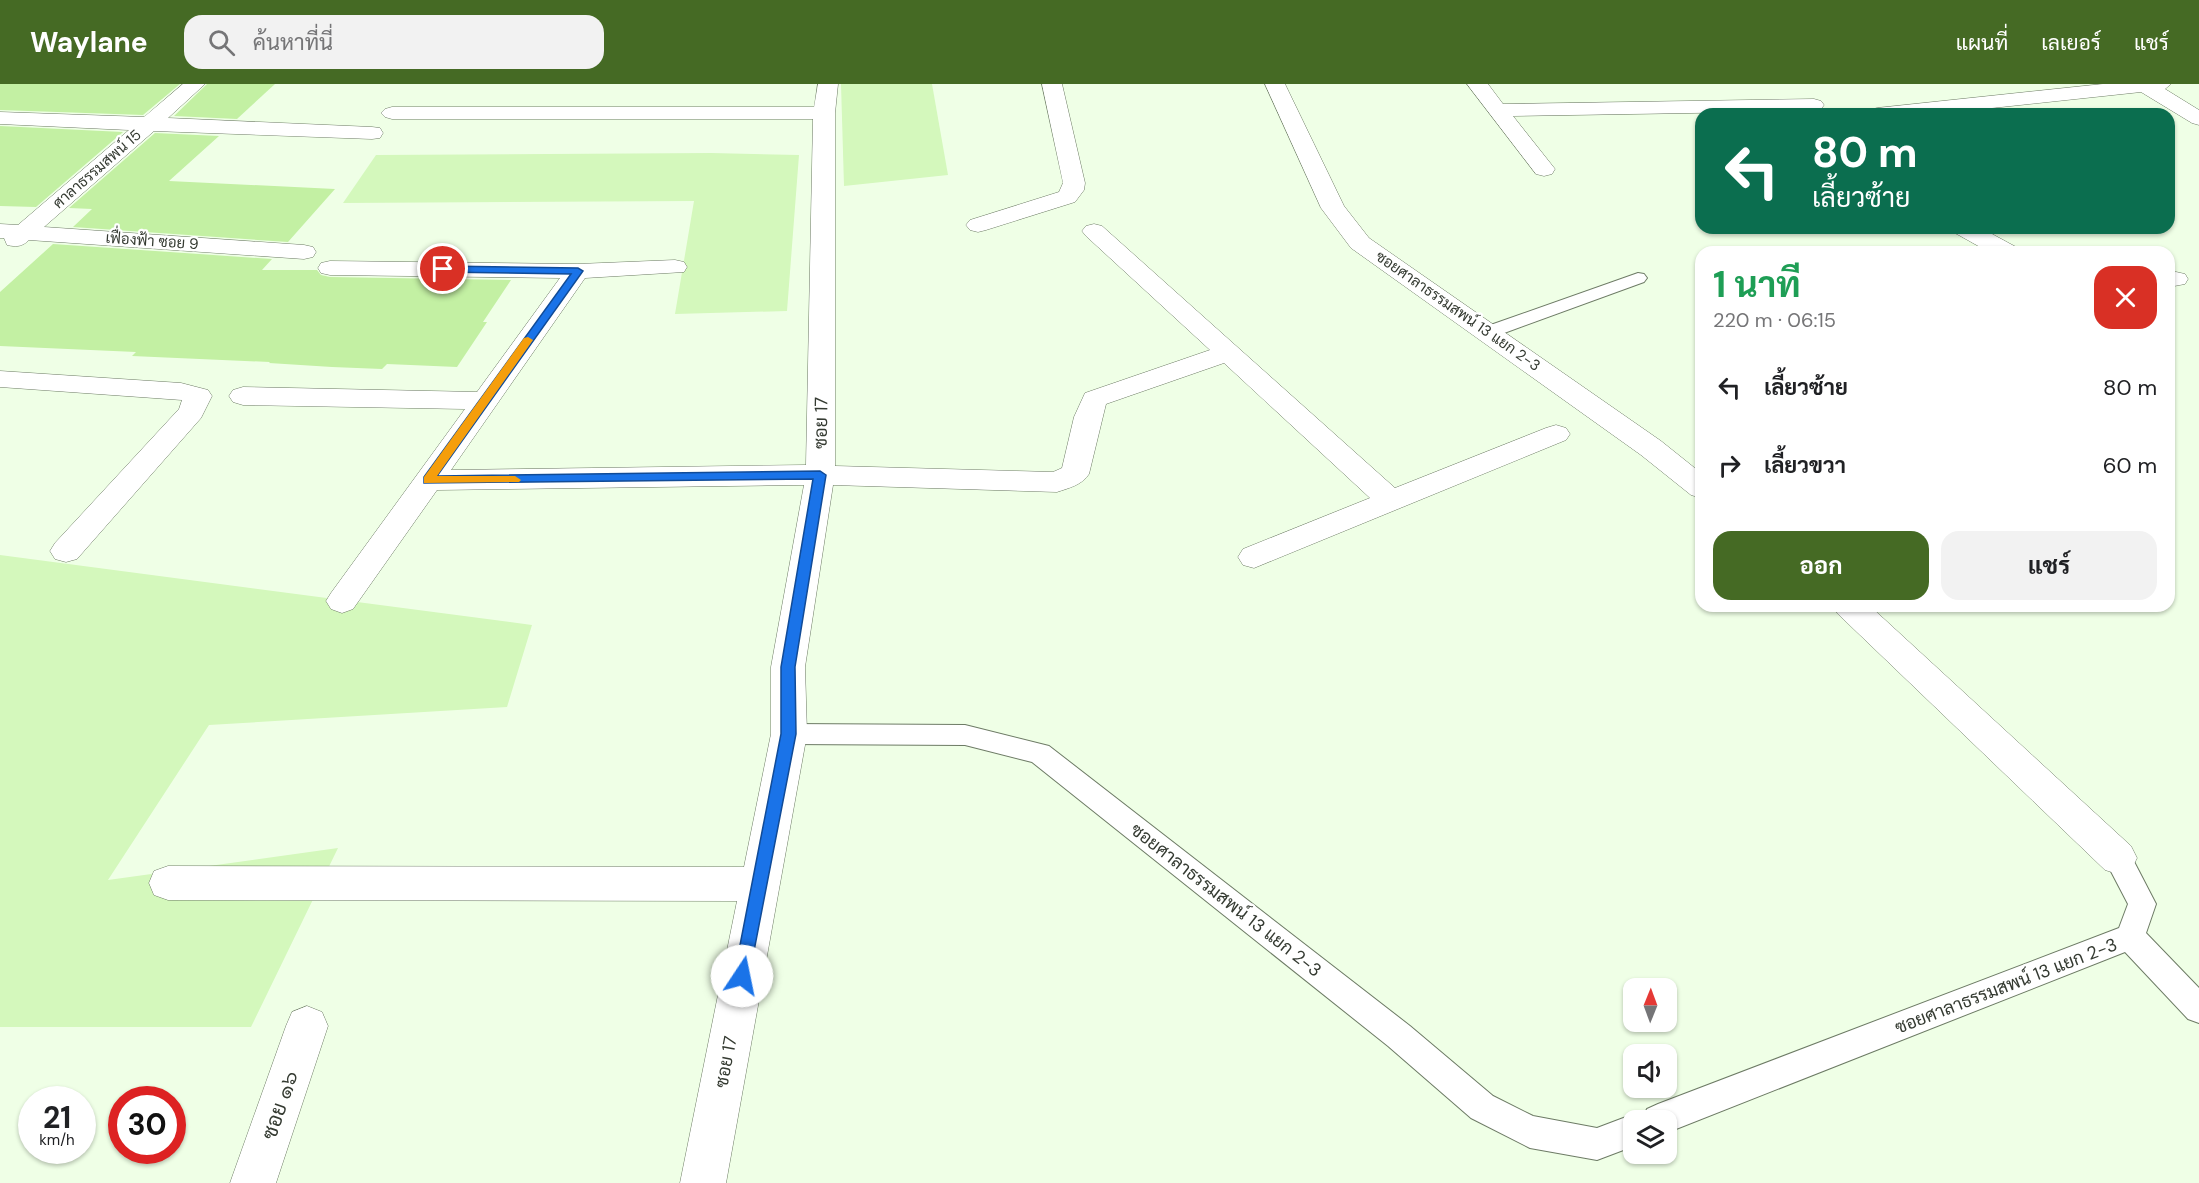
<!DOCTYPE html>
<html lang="th">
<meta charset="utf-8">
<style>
:root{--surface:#fff;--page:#f2f2f2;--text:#202124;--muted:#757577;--accent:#456a24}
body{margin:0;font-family:"DM Sans",Sarabun,sans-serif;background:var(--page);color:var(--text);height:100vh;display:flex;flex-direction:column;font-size:22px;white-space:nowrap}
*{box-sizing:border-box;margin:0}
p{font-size:20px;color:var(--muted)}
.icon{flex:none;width:33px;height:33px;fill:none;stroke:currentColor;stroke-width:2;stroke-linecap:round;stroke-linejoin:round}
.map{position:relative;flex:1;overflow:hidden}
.side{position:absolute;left:1695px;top:162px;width:480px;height:366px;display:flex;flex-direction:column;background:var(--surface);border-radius:18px;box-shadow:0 2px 4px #0004}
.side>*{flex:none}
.banner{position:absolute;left:1695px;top:24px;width:480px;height:126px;border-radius:18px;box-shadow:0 2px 4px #0004;background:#0b6e4f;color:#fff;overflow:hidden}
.needle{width:39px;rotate:1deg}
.buttons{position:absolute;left:1623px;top:894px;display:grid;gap:12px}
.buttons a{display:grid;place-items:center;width:54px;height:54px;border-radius:12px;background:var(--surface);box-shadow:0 2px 4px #0004;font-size:30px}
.speed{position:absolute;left:18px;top:1002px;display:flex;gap:12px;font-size:30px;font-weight:700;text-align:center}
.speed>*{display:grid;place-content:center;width:78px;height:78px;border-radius:50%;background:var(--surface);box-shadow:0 2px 4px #0004;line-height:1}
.speed small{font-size:15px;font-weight:400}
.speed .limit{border:9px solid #d22;background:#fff;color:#111}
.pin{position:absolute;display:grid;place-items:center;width:51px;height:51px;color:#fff;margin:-26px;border:3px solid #fff;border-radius:50%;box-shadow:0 2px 6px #0007}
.me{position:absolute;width:66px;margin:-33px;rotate:11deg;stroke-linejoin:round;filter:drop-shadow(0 0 4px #0008)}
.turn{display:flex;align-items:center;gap:21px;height:126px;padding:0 18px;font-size:27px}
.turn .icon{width:78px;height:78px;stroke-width:2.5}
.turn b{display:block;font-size:42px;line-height:51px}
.round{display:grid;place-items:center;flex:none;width:63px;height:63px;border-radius:18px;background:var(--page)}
.overview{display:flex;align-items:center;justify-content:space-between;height:102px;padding:0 18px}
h1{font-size:36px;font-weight:700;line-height:45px;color:#1e9e55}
.cta{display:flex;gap:12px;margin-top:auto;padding:12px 18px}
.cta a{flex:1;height:69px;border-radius:18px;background:var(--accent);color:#fff;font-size:24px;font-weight:700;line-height:69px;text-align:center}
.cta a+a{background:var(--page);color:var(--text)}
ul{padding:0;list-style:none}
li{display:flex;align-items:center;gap:18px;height:78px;padding:0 18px}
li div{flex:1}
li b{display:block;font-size:22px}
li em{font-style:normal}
header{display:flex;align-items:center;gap:36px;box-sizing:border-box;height:84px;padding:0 30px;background:var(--accent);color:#fff}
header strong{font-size:28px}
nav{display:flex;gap:33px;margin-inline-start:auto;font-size:21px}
.search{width:420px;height:54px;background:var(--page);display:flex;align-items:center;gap:15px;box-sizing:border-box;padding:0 21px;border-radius:18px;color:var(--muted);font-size:22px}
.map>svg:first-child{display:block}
</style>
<header>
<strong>Waylane</strong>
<div class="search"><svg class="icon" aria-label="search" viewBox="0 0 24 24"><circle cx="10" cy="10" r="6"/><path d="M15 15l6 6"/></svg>ค้นหาที่นี่</div>
<nav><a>แผนที่</a><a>เลเยอร์</a><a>แชร์</a></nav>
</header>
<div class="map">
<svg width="2199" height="1099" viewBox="0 0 2199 1099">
<rect width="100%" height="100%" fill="#efffe6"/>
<g fill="#d4f8bc">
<polygon points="841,0 932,0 948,91 844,102"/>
<polygon points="711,69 799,71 787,227 675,230 694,117 343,119 376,71"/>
<polygon points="0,471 532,541 507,623 209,641 108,796 338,764 251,943 0,943"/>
</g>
<g fill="#c3f0a3">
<polygon points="0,0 180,0 143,31 0,26"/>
<polygon points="207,0 275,0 237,35 174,32"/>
<polygon points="0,42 123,48 36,123 0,122"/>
<polygon points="155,49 219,52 169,97 335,105 288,158 73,143 92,125 69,124"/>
<polygon points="53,160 272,175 262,186 317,186 321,191 330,193 511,196 483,238 487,238 457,283 387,280 382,285 332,283 269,279 270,278 132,272 136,268 0,262 0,208"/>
</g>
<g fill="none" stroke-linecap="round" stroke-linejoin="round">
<defs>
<g id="service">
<polygon points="1638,189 1644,190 1647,194 1644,198 1496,252 1482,252 1480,248 1482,244"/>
<polygon points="789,640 965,641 1049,662 1410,942 1493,1012 1533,1032 1597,1044 1634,1030 1643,1034 1647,1025 1658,1020 2119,844 2128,820 2104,774 2108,766 2118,762 2128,766 2156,820 2146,849 2199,904 2199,939 2188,935 2125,868 1666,1049 1666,1036 1634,1036 1634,1062 1597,1076 1530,1064 1471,1034 1388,962 1032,678 965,661 789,660 780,657 776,650 780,643"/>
</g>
<g id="minor">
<path d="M183,0h22l-37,34 204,9 8,1 3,5 -3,5 -8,1 -218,-8 -110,96 260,18 9,2 3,5 -3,5 -9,2 -275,-19c-7,7 -13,7 -22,5l-3,-7h-4v-14l18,1 111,-95 -129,-6v-12l144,5z"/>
<path d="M818,0h20l-3,29v353l218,6 9,-4 12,-51 11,-24 125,-43 -124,-114 -4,-5 4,-5 8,-2 8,2 293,262 151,-60 10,-3 10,3 4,6 -4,6 -312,128 -11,-3 -5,-8 5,-8 127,-51 -146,-135 -118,41 -17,70c-7,11 -20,14 -32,18l-224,-7 -28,182 2,67 -81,449h-46l57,-282 -569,-1 -14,-5 -5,-12 5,-12 14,-5 576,1 27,-133v-67l33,-182 -367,5 -84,119 -11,4 -11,-4 -5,-8 5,-8 134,-184 -222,-4 -10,-3 -4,-6 4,-6 10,-3 234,5 83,-114 -230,-3 -9,-2 -3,-5 3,-5 9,-2 248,3 97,-4 9,2 3,5 -3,5 -99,6 -134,192 355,-5 7,-346h-421l-7,-2 -4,-4 4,-4 7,-2h422z"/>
<polygon points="1042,0 1062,0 1085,99 1084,106 1075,118 986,146 978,148 970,146 966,141 970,136 1059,108 1063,99"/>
<polygon points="1265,0 1285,0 1344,122 1369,154 1661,357 1701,389 1701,414 1691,411 1641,371 1351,164 1321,124"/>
<polygon points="1467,0 1488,0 1503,20 1814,15 1821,17 1824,21 1821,25 1814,27 1513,32 1555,85 1552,90 1544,92 1536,90"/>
<polygon points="2103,0 2171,0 2165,5 2199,26 2199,41 2192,39 2141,8 1936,30 1866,30 1870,26 1877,24"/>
<polygon points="1951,144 1981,144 2016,163 2019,168 1989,168 1955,149"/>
<polygon points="2176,188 2185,190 2188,195 2185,200 2169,203 2169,189"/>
<polygon points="0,287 181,299 208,306 212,312 201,334 77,475 66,478 55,475 50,467 55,459 179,325 182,316 0,303"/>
<polygon points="1833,522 1870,522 2131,762 2137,774 2131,786 2118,790 2105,786 1838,530"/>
<polygon points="307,922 322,928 328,942 276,1099 230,1099 286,942 292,928"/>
</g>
</defs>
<use href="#service" stroke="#6d7b65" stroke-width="2"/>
<use href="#minor" stroke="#6d7b65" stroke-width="1"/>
<use href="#service" fill="#fff" fill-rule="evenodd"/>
<use href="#minor" fill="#fff" fill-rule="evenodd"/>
</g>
<polygon fill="#1a73e8" stroke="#114b97" stroke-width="1.5" points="443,182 578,184 583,187 437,392 820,387 826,391 795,583 796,650 748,898 742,900 736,898 734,892 781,650 781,583 813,395 424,399 424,393 571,190 439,188 439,183"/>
<polygon fill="#f59e0b" points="528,253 533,256 437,392 515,392 521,396 519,398 424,399 424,393 524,254"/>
<g text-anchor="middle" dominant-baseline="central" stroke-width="4.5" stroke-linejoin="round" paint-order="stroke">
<g font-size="15" fill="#353b32" stroke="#fff">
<text transform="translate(97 85) rotate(-41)">ศาลาธรรมสพน์ 15</text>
<text transform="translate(152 157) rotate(4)">เฟื่องฟ้า ซอย 9</text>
<text transform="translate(1458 227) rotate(35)">ซอยศาลาธรรมสพน์ 13 แยก 2-3</text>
</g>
<g font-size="18" fill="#353b32" stroke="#fff">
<text transform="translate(821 339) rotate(-89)">ซอย 17</text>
<text transform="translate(1226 816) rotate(38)">ซอยศาลาธรรมสพน์ 13 แยก 2-3</text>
<text transform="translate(2006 902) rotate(-21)">ซอยศาลาธรรมสพน์ 13 แยก 2-3</text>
<text transform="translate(726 978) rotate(-79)">ซอย 17</text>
</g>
<g font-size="21" fill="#353b32" stroke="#fff">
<text transform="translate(280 1021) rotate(-71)">ซอย ๑๖</text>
</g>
</g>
</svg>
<div class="buttons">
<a><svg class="needle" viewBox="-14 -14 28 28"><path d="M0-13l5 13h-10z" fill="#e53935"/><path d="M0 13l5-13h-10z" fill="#757577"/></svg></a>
<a><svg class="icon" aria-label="sound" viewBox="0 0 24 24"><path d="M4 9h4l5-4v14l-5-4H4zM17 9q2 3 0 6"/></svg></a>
<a><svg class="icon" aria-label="layers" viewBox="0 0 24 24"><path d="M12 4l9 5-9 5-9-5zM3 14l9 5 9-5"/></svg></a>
</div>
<div class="speed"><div>21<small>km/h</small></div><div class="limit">30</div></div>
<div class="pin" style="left:443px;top:185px;background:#d93025"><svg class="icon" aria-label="arrive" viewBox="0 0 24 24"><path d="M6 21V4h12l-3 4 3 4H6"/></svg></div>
<svg class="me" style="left:742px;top:892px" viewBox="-20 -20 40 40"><circle r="19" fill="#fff"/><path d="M0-13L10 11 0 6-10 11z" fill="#1a73e8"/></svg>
<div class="banner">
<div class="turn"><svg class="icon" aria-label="left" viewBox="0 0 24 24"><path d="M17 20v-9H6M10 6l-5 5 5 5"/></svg><div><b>80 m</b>เลี้ยวซ้าย</div></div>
</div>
<section class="side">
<div class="overview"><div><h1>1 นาที</h1><p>220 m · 06:15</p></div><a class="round" style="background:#d93025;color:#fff"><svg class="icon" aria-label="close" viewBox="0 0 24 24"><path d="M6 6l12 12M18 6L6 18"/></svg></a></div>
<ul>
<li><svg class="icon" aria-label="left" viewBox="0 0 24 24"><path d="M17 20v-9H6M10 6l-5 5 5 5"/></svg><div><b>เลี้ยวซ้าย</b></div><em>80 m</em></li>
<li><svg class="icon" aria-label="right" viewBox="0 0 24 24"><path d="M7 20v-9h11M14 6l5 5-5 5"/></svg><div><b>เลี้ยวขวา</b></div><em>60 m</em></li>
</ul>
<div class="cta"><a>ออก</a><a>แชร์</a></div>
</section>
</div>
